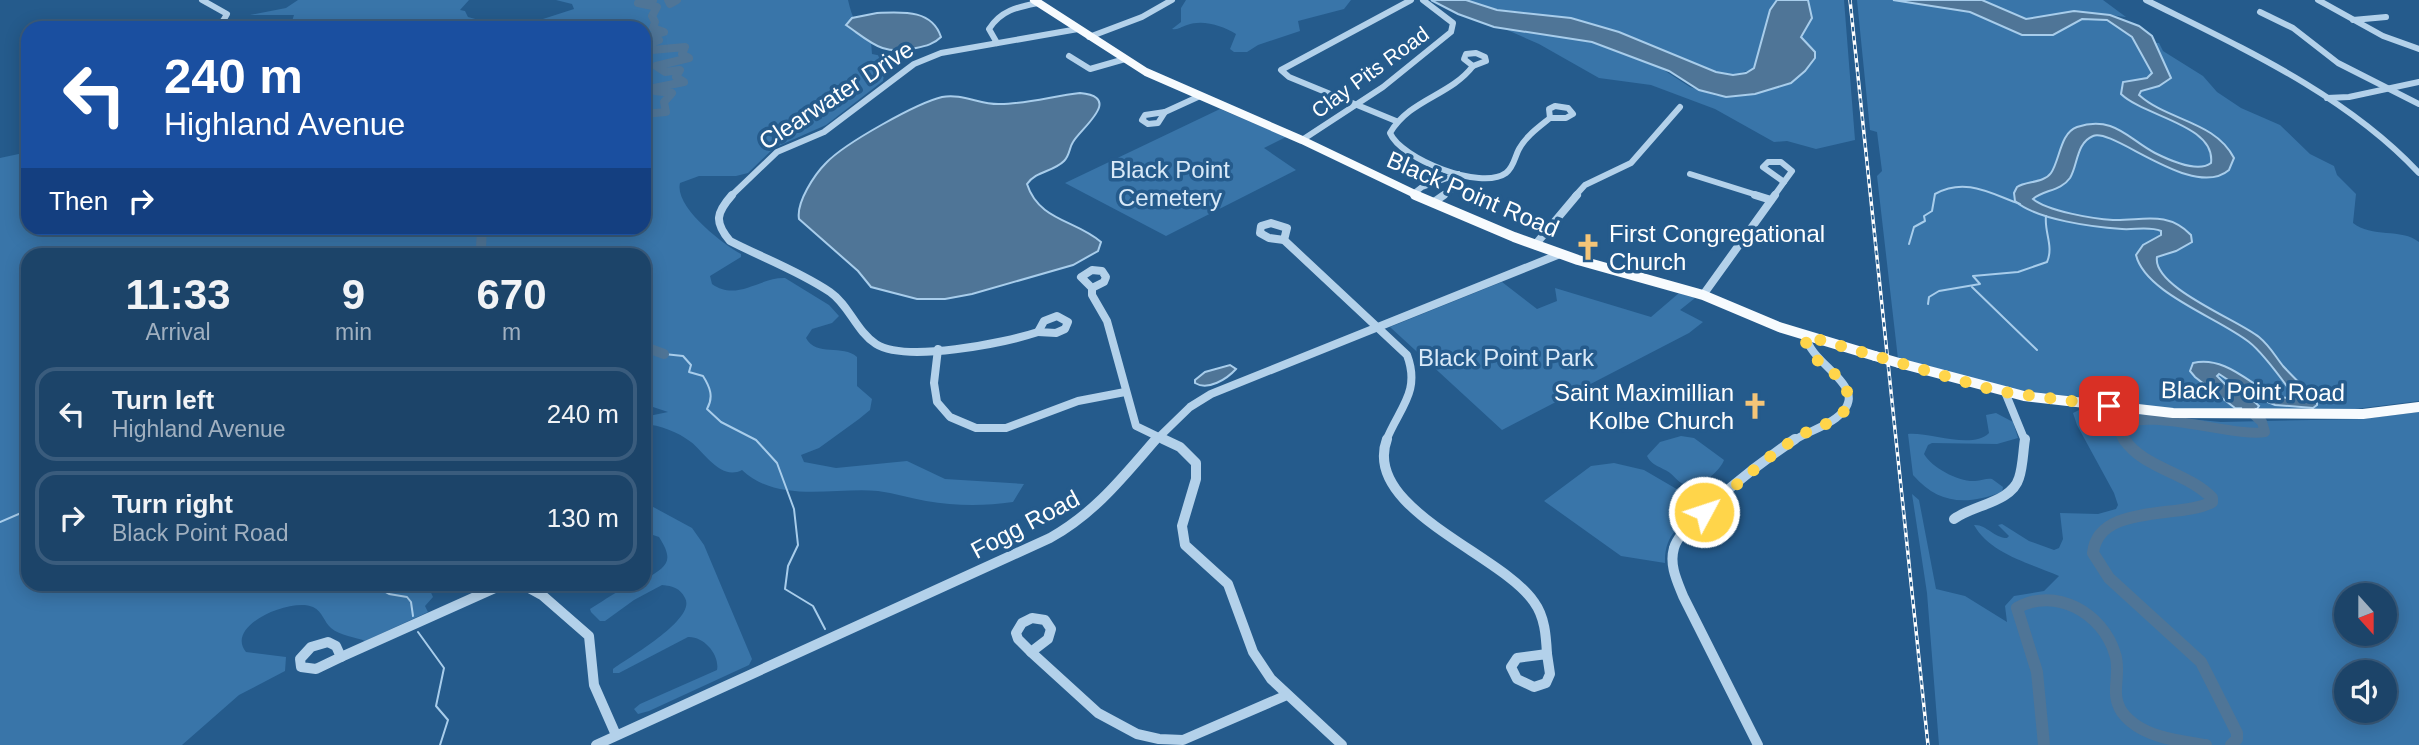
<!DOCTYPE html>
<style>
:root{--surface:#1c4469;--page:#294e71;--text:#f1f3f6;--muted:#a0b0c0;--line:#3a5c7d}
body{margin:0;font-family:Helvetica,sans-serif;background:var(--page);color:var(--text);height:100vh;display:flex;flex-direction:column;font-size:26px;white-space:nowrap}
*{box-sizing:border-box;margin:0}
p{font-size:23px;color:var(--muted)}
.icon{flex:none;width:38px;height:38px;fill:none;stroke:currentColor;stroke-width:2;stroke-linecap:round;stroke-linejoin:round}
.map{position:relative;flex:1;overflow:hidden}
.side{position:absolute;left:21px;top:248px;width:630px;height:343px;display:flex;flex-direction:column;background:var(--surface);border-radius:21px;box-shadow:0 4px 18px #0003,0 0 0 2px var(--line)}
.side>*{flex:none}
.guide{position:absolute;left:21px;top:21px;width:630px;height:214px;border-radius:21px;box-shadow:0 4px 18px #0003,0 0 0 2px var(--line);background:#1a4fa0;color:#fff;overflow:hidden}
.needle{width:46px;rotate:159deg}
.controls{position:absolute;left:2334px;top:583px;display:grid;gap:14px}
.controls a{display:grid;place-items:center;width:63px;height:63px;border-radius:50%;background:var(--surface);box-shadow:0 4px 18px #0003,0 0 0 2px var(--line);font-size:35px}
.pin{position:absolute;display:grid;place-items:center;width:60px;height:60px;color:#fff;margin:-30px;border-radius:14px;box-shadow:0 4px 10px #0006}
.me{position:absolute;width:77px;margin:-38px;rotate:50deg;stroke-linejoin:round;filter:drop-shadow(0 0 5px #0008)}
.turn{display:flex;align-items:center;gap:24px;height:147px;padding:0 28px;font-size:32px}
.turn .icon{width:91px;height:91px;stroke-width:2.5}
.turn b{display:block;font-size:49px;line-height:60px}
.then{display:flex;align-items:center;height:66px;padding:0 28px;background:#0003;gap:14px;font-size:26px}
.eta{display:flex;justify-content:space-evenly;align-items:center;height:119px;text-align:center}
.eta b{font-size:42px;font-weight:800;line-height:49px}
ul{padding:0;list-style:none}
li{display:flex;align-items:center;gap:21px;height:94px;margin:0 14px 10px;padding:0 14px;border:4px solid var(--line);border-radius:21px}
li div{flex:1}
li b{display:block;font-size:26px}
li em{font-style:normal}
.map>svg:first-child{display:block}
</style>
<div class="map">
<svg width="2419" height="745" viewBox="0 0 2419 745">
<rect width="100%" height="100%" fill="#255b8c"/>
<g fill="#3975a9" fill-rule="evenodd">
<polygon points="298,0 469,0 460,10 465,11 468,17 508,28 280,28 292,21 294,15 250,15 286,8"/>
<path d="M556,0h292c4,17 9,31 23,42l1,12 10,2 -3,12 5,7 -1,6 -57,44 -52,23 -26,25 -12,3h-37l-19,7c-6,24 43,61 61,71v3l-31,19 2,8c25,18 48,-7 73,-6l44,27 10,11 -7,7 -20,6 -6,9c10,19 37,6 51,19v29l15,13 -2,11 -11,9 -40,29 -18,7 3,7 32,6 71,-7 38,18 79,5 -11,18c-29,4 -57,4 -87,-1 -16,-3 -32,-8 -48,-10 -44,-4 -100,13 -136,-21 -21,11 -37,-17 -51,-28 -13,-10 -31,-17 -47,-18v-7l24,-5 -24,-8v-148h-616v328h399l6,13 -8,9 3,6 -63,29c-9,-4 -25,-5 -34,-13 -7,-6 -8,-16 -18,-21 -21,-10 -89,18 -67,45l40,5 -1,14 -46,24 -57,50h-182v-587l28,-6v76h616v-200h-129l59,-19 -2,-5z"/>
<path d="M1186,0h165l-7,9 -46,12 2,10 -42,14 -11,7h-13l-4,-3 6,-15c-13,-8 -33,-15 -49,-9 -7,2 -8,5 -15,4l9,-7v-14z"/>
<polygon points="1464,0 1782,0 1754,69 1733,75 1716,72 1661,49 1528,13 1494,9"/>
<polygon points="1806,0 1844,0 1855,140 1816,149 1787,141 1774,142 1715,109 1651,85 1599,78 1539,44 1505,29 1586,40 1659,67 1690,87 1717,96 1745,96 1794,81 1806,45 1799,37"/>
<path d="M1857,0h37l69,10 26,10h87c25,-6 45,2 61,22l22,1 4,8 40,25 14,16 24,16 39,17 30,29 24,12 3,9 19,19 -3,29c18,15 49,5 66,19v159l-64,8h-181l-156,-19 -120,-31 -21,-183 5,-5 -5,-39 -7,-2z"/>
<polygon points="1980,0 2103,0 2126,17 2110,15 2026,20"/>
<polygon points="1220,109 1286,137 1264,148 1296,170 1166,236 1065,183"/>
<polygon points="1502,282 1537,309 1557,301 1555,288 1651,317 1679,293 1695,298 1680,310 1703,322 1689,333 1502,430 1390,327"/>
<path d="M2081,409l140,13 141,-3 57,-7v333h-480l-12,-152 -15,-99 7,6 17,89 29,7 42,26 -2,-16 9,-10 30,-5 15,-15c-29,-13 -69,-22 -85,-51 12,-1 20,13 33,13l2,-2 -11,-11 4,-1 27,17 25,9 5,-2 4,-9 -3,-26 38,1 18,-5 2,-4 -4,-12 -37,-68 -4,-12zM2347,595h38v39h-38zM2347,672h38v38h-38z"/>
<path d="M1996,413l17,9 5,16 -21,6 -65,-1 -4,2 -4,9c8,14 35,28 51,27 7,0 11,-3 17,-2l11,8 -1,5c-35,13 -63,13 -89,-17l-5,-41c22,-2 64,16 81,-1l-3,-18z"/>
<path d="M1681,436l13,2 30,22c-4,11 -25,30 -39,25 -8,-3 -13,-13 -22,-16 -7,-4 -12,-5 -16,-13l13,-14z"/>
<path d="M1614,463l30,7 60,35c-21,19 -40,27 -39,58l-44,-7 -77,-55 47,-35z"/>
<path d="M644,502l48,26 12,17 48,114 -3,6 -100,46 -11,3 -4,-5 6,-5 77,-34c3,-15 -13,-34 -29,-33l-69,36h-6v-4c15,-11 84,-50 72,-71 -5,-10 -12,-12 -23,-13l-28,15 -29,21h-5l-9,-9 -1,-3c17,-10 34,-25 54,-25v-4c23,-14 31,-18 15,-43l-15,-5z"/>
</g>
<g fill="#4f7597" stroke="#a8cdeb" stroke-width="2">
<polygon points="1431,0 1466,0 1497,10 1571,18 1619,32 1716,72 1733,75 1746,73 1754,68 1770,10 1777,0 1808,0 1812,18 1801,37 1815,52 1815,58 1805,71 1791,83 1755,94 1726,97 1699,90 1669,71 1592,42 1494,27 1458,14"/>
<path d="M1893,0h89l44,19 48,-8 36,4 29,11 13,10 19,42 -12,8 -18,5 -2,4c29,26 76,26 95,63l-5,12c-36,31 -116,-43 -136,-34 -17,7 -15,29 -23,42 -9,13 -27,12 -37,21 14,12 61,20 80,21 29,1 54,-10 78,15l1,7 -16,9 -19,6c-5,30 81,63 102,80 11,9 16,19 24,29 11,12 23,23 34,35v4l-4,3 -38,-3 -24,-10 -32,-21 -2,2 11,11 19,8 12,11 -2,3 -22,-1 -40,-31 -5,-6 3,-8c43,-10 73,45 101,33 -10,-14 -32,-44 -45,-54 -30,-24 -104,-49 -113,-87l7,-10 18,-10v-4c-12,-5 -26,-1 -39,-2 -29,-2 -85,-9 -107,-28l-1,-8 3,-6c9,-6 27,-4 34,-14 9,-13 9,-40 26,-46 37,-12 51,12 78,26 14,7 43,20 56,10 5,-38 -66,-46 -90,-69l2,-12 24,-4 5,-5 -20,-36 -25,-17 -25,-1 -29,16h-31l-52,-23z"/>
<path d="M877,13c25,-1 55,-4 64,24 -7,7 -15,9 -25,11 -34,8 -44,-5 -70,-23l6,-7z"/>
<path d="M1080,93c44,4 1,35 -7,49 -4,6 -3,13 -9,19 -11,11 -28,10 -37,23 12,37 49,36 74,58l-3,9 -25,14 -101,29 -27,5h-28l-46,-12 -13,-16 -59,-52c-3,-17 16,-45 27,-56 19,-20 91,-60 116,-66 20,-4 39,8 58,7 27,0 53,-8 80,-11z"/>
<path d="M1230,365l6,4c-9,10 -28,22 -41,14v-3l10,-8z"/>
</g>
<g fill="none" stroke-linecap="round" stroke-linejoin="round">
<g stroke="#a8cdeb" stroke-width="2">
<polyline points="644,37 651,36"/>
<path d="M1909,244l5,-17 11,-6 -1,-5 8,-5 3,-17c31,-17 56,0 85,10"/>
<polyline points="1972,287 2037,350"/>
<path d="M1928,304l1,-7 10,-6 41,-7 -7,-8 45,-4 29,-10c7,-16 -3,-30 -1,-46"/>
<path d="M664,354l19,2 8,9 -2,7 14,4c7,11 11,21 4,33l14,13 35,18 21,23 17,46 4,36 -10,21 -3,23 28,17 12,23"/>
<polyline points="0,522 28,510"/>
<polyline points="371,584 389,594 407,597 411,602 413,616"/>
<polyline points="418,632 444,668 436,706 448,720 440,745"/>
</g>
<g stroke="#4f7597" stroke-width="8">
<polyline points="668,0 670,4 677,0"/>
<polyline points="644,114 666,112 664,102 672,93 655,91 654,88 684,82 676,77 680,70 665,72 656,66 689,58 682,54 685,47 652,50 646,45 659,40 651,36 664,32 653,28 655,22 652,16 657,7 638,3 653,0"/>
</g>
<g stroke="#4f7597" stroke-width="10">
<polyline points="476,256 481,248 482,228"/>
<polyline points="644,343 645,347 664,354"/>
<path d="M2124,441l-6,-12c20,-25 117,9 147,3l-3,-10 -15,-14"/>
</g>
<g stroke="#4f7597" stroke-width="12">
<path d="M2124,439c20,30 63,33 88,59v4c-31,17 -114,1 -119,51l16,25 92,84 36,71v6l-6,6"/>
<path d="M2044,745l-7,-73 -20,-64c38,-22 86,5 98,46 7,20 -6,39 7,58 18,25 56,29 84,33"/>
</g>
<g stroke="#b3d1ea" stroke-width="6">
<polyline points="202,0 227,14 223,21 208,28"/>
<path d="M2146,0c96,48 199,94 273,173"/>
<polyline points="2318,0 2383,36 2419,49"/>
<polyline points="2260,12 2293,28 2338,63 2419,104"/>
<polyline points="2353,20 2386,17"/>
<polyline points="1089,37 1142,17 1172,0"/>
<path d="M997,43l-8,-14c12,-19 29,-22 49,-26"/>
<polygon points="1476,53 1485,57 1486,61 1473,66 1464,59 1466,54"/>
<polyline points="1069,56 1090,69 1125,59"/>
<path d="M1473,66c-23,30 -63,33 -83,67 11,26 91,58 116,40 8,-6 9,-17 13,-24 7,-13 20,-22 31,-31"/>
<polyline points="2327,98 2349,97 2419,82"/>
<polygon points="1555,106 1568,108 1573,114 1566,118 1550,118 1549,109"/>
<polygon points="1165,112 1158,123 1148,124 1142,120 1145,115"/>
<polyline points="1165,112 1200,96"/>
<polyline points="1396,121 1289,77 1281,70 1411,0"/>
<polyline points="1302,140 1383,87 1451,32 1453,23 1423,0"/>
<polygon points="1768,162 1781,162 1792,171 1784,182 1763,167"/>
<polyline points="1690,174 1760,196"/>
<polyline points="1413,194 1422,187 1458,174"/>
<polyline points="731,196 777,152 824,132 914,64 941,53 1078,29"/>
<polyline points="1442,196 1451,190 1458,174"/>
<polyline points="1575,196 1585,185 1631,163 1680,107"/>
<polyline points="1774,196 1784,182"/>
</g>
<g stroke="#b3d1ea" stroke-width="8">
<path d="M732,195c-16,18 -18,27 -2,46 33,17 69,30 100,51 19,13 26,39 46,52 30,19 128,-1 162,-12"/>
<polyline points="1755,195 1771,200"/>
<polyline points="1434,202 1444,195"/>
<polygon points="1271,223 1287,228 1284,240 1269,238 1260,233 1261,226"/>
<path d="M1284,240l123,115c14,37 -8,53 -21,86"/>
<polyline points="1535,245 1577,195"/>
<polygon points="1092,270 1102,271 1106,277 1104,282 1092,288 1081,277"/>
<polyline points="1092,288 1092,295 1107,321 1136,426 1167,441"/>
<polyline points="1703,295 1775,195"/>
<polygon points="1057,316 1068,322 1065,329 1056,333 1038,332 1044,321"/>
<polyline points="938,349 934,383 937,402 950,417 976,428 1006,428 1078,401 1125,392"/>
<polyline points="2005,392 2025,441"/>
<polyline points="1155,441 1190,407 1211,394 1560,254"/>
<path d="M1793,441c13,-9 30,-13 43,-23 40,-30 -26,-52 -30,-82"/>
</g>
<g stroke="#b3d1ea" stroke-width="10">
<polyline points="1163,439 1180,447 1196,463 1196,479 1182,526 1185,545 1228,584 1253,652 1271,679 1342,745"/>
<path d="M1387,439c-26,70 115,115 147,163 11,15 12,34 13,52"/>
<path d="M1954,519c19,-14 58,-17 65,-41 4,-12 4,-26 6,-39"/>
<polyline points="522,584 542,595 589,636 594,685 616,735"/>
<polygon points="1032,618 1045,620 1051,629 1048,639 1031,652 1018,639 1016,633 1022,623"/>
<polygon points="328,642 336,646 341,657 316,669 301,667 300,659 311,647"/>
<polyline points="1031,652 1098,713 1137,734 1159,739 1183,740 1287,695"/>
<polygon points="1547,654 1550,674 1546,683 1534,687 1517,679 1511,667 1517,658"/>
<polyline points="341,657 504,584"/>
<path d="M596,745l454,-207c45,-25 73,-61 106,-99"/>
<path d="M1758,745l-75,-149c-6,-15 -14,-31 -9,-48 7,-27 96,-92 121,-109"/>
</g>
<polyline stroke="#f7fbfe" stroke-width="8" points="1034,0 1146,72 1302,140 1419,196"/>
<g stroke="#f7fbfe" stroke-width="10">
<polyline points="1415,195 1514,237 1578,260 1703,295 1779,327 1875,356"/>
<polyline points="1899,363 2024,396 2173,413 2363,414 2419,407"/>
</g>
<defs>
<polyline id="rail" points="1850,0 1928,745"/>
</defs>
<use href="#rail" stroke="#fff" stroke-width="3.5"/>
<use href="#rail" stroke="#255b8c" stroke-width="2" stroke-dasharray="4.5" stroke-linecap="butt"/>
<polyline stroke="#f7fbfe" stroke-width="10" points="1875,356 1899,363"/>
</g>
<g fill="none" stroke-linecap="round" stroke-linejoin="round">
<path stroke="#ffd54a" stroke-width="12" stroke-dasharray="0 21.6" d="M1704,512c34,-27 65,-59 103,-80 12,-6 30,-10 38,-22 5,-7 4,-17 -1,-25 -10,-18 -41,-26 -38,-49l191,55 112,15"/>
</g>
<defs>
<symbol id="church-bare" viewBox="-9 -9 18 18"><path d="M-1.2-6h2.4v3.5h3.3v2.4h-3.3V6h-2.4V-.1h-3.3v-2.4h3.3Z" fill="#f4c578" stroke="#255b8c" stroke-width="2.5" paint-order="stroke"/></symbol>
</defs>
<g fill-rule="evenodd">
<use href="#church-bare" x="1569" y="228" width="38" height="38"/>
<use href="#church-bare" x="1736" y="387" width="38" height="38"/>
</g>
<g text-anchor="middle" dominant-baseline="central" stroke-width="7" stroke-linejoin="round" paint-order="stroke">
<g font-size="21" fill="#fff" stroke="#255b8c">
<text transform="translate(1370 72) rotate(-36)">Clay Pits Road</text>
</g>
<g font-size="24" fill="#fff" stroke="#255b8c">
<text transform="translate(836 95) rotate(-33)">Clearwater Drive</text>
<text transform="translate(1473 194) rotate(23)">Black Point Road</text>
<text transform="translate(2253 391) rotate(1)">Black Point Road</text>
<text transform="translate(1025 524) rotate(-28)">Fogg Road</text>
</g>
<g font-size="24" fill="#d8e9f8" stroke="#255b8c">
<text x="1170" y="169">Black Point<tspan x="1170" dy="28">Cemetery</tspan></text>
<text x="1506" y="357">Black Point Park</text>
</g>
<g font-size="24" fill="#fff" stroke="#255b8c" text-anchor="start">
<text x="1609" y="233">First Congregational<tspan x="1609" dy="28">Church</tspan></text>
<text x="1734" y="392" text-anchor="end">Saint Maximillian<tspan x="1734" dy="28">Kolbe Church</tspan></text>
</g>
</g>
</svg>
<div class="controls">
<a><svg class="needle" viewBox="-14 -14 28 28"><path d="M0-13l5 13h-10z" fill="#e53935"/><path d="M0 13l5-13h-10z" fill="#a0b0c0"/></svg></a>
<a><svg class="icon" aria-label="sound" viewBox="0 0 24 24"><path d="M4 9h4l5-4v14l-5-4H4zM17 9q2 3 0 6"/></svg></a>
</div>
<div class="pin" style="left:2109px;top:406px;background:#d93025"><svg class="icon" aria-label="arrive" viewBox="0 0 24 24"><path d="M6 21V4h12l-3 4 3 4H6"/></svg></div>
<svg class="me" style="left:1704px;top:512px" viewBox="-20 -20 40 40"><circle r="17" fill="#ffd54a" stroke="#fff" stroke-width="3"/><path d="M0-11L8 9 0 5-8 9z" fill="#fff"/></svg>
<div class="guide">
<div class="turn"><svg class="icon" aria-label="left" viewBox="0 0 24 24"><path d="M17 20v-9H6M10 6l-5 5 5 5"/></svg><div><b>240 m</b>Highland Avenue</div></div>
<div class="then">Then<svg class="icon" aria-label="right" viewBox="0 0 24 24"><path d="M7 20v-9h11M14 6l5 5-5 5"/></svg></div>
</div>
<section class="side">
<div class="eta">
<div><b>11:33</b><p>Arrival</p></div>
<div><b>9</b><p>min</p></div>
<div><b>670</b><p>m</p></div>
</div>
<ul>
<li><svg class="icon" aria-label="left" viewBox="0 0 24 24"><path d="M17 20v-9H6M10 6l-5 5 5 5"/></svg><div><b>Turn left</b><p>Highland Avenue</p></div><em>240 m</em></li>
<li><svg class="icon" aria-label="right" viewBox="0 0 24 24"><path d="M7 20v-9h11M14 6l5 5-5 5"/></svg><div><b>Turn right</b><p>Black Point Road</p></div><em>130 m</em></li>
</ul>
</section>
</div>
